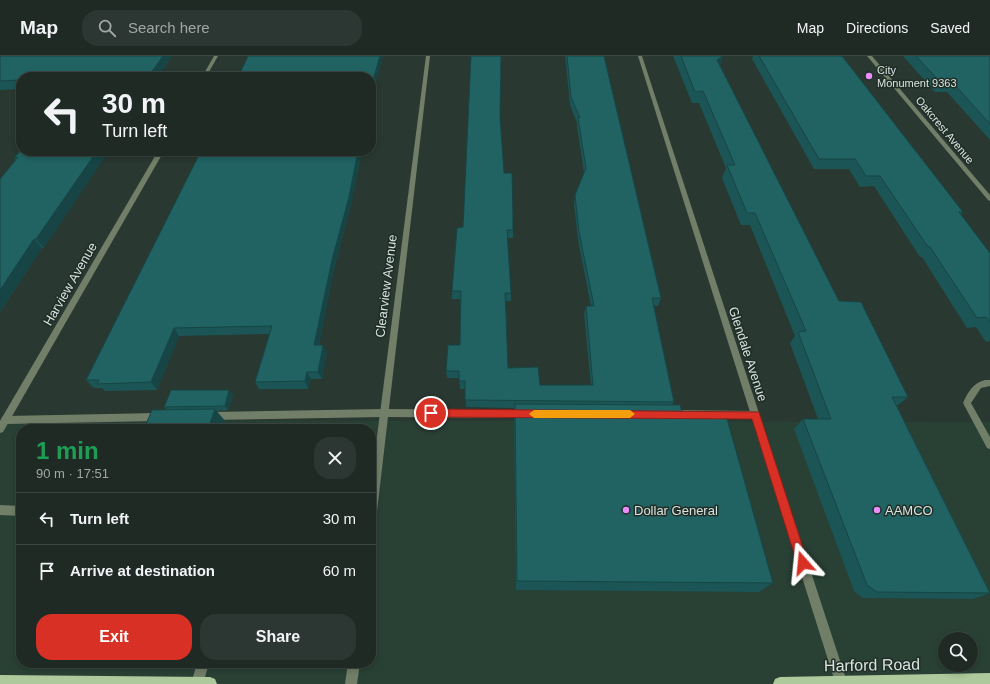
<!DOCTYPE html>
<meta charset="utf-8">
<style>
:root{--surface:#1f2a25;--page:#2c3632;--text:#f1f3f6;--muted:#a1a7a7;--line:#3c4642;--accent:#d93025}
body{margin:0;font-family:Helvetica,sans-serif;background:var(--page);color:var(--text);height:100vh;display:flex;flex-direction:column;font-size:15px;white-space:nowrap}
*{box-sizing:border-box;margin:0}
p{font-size:13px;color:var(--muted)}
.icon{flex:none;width:22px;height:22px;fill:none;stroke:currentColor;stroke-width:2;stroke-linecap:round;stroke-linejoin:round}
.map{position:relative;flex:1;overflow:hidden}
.panel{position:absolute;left:16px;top:368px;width:360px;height:244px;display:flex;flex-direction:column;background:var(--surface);border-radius:16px;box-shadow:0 2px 6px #0003,0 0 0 1px var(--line)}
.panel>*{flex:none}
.top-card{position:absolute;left:16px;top:16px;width:360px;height:84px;border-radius:16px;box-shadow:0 2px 6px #0003,0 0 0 1px var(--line);background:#1f2a25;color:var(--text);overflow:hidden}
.fabs{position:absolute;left:938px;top:576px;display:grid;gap:8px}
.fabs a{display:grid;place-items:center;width:40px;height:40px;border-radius:50%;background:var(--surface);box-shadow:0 2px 6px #0003,0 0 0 1px var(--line);font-size:20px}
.pin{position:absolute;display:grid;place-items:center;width:34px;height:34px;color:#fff;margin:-17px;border:2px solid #fff;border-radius:50%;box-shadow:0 1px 4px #0007}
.me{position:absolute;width:44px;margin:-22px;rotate:342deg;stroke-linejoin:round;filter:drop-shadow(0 0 3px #0008)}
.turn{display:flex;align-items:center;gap:14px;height:84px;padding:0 20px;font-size:18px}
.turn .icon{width:52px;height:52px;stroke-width:2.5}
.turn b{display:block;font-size:28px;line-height:34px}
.round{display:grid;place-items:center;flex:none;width:42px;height:42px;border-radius:16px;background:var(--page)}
.head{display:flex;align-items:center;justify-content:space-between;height:68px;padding:0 20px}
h1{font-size:24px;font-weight:700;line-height:30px;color:#1e9e55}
.cta{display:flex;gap:8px;margin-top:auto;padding:8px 20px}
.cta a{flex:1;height:46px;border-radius:16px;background:var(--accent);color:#fff;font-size:16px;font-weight:700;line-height:46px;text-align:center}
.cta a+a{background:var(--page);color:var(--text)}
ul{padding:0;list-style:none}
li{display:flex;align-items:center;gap:12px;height:52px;padding:0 20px;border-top:1px solid var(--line)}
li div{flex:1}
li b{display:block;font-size:15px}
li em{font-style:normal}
header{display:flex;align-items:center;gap:24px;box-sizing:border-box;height:56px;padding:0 20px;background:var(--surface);border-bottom:1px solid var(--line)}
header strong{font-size:19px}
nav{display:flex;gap:22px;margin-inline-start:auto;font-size:14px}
.search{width:280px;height:36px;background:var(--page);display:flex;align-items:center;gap:10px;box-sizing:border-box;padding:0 14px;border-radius:16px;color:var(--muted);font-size:15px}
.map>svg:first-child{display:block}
</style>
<header>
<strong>Map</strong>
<div class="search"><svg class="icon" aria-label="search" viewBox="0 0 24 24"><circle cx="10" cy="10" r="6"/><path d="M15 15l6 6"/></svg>Search here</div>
<nav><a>Map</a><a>Directions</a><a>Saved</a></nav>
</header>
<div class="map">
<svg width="990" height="628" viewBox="0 0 990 628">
<rect width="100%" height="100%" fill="#293831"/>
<path fill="#294035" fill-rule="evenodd" d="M0,364l990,2v262h-990zM21,373h350v234h-350zM945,583h26v26h-26z"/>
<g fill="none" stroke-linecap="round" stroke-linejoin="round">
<g fill="#717f68" fill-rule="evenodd">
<path d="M985,324h5v6l-9,2 -10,15 19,34v12l-3,-1 -24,-45c5,-11 10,-20 22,-23z"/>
<polygon points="384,353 524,354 527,355 528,358 527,361 524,362 384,361 210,364 207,363 206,360 207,357 210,356"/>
<polygon points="672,354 755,355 758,356 759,359 758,362 755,363 672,362 669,361 668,358 669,355"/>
<polygon points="158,357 161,358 162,361 161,364 158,365 5,368 2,367 1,364 2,361 5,360"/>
<polygon points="0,449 21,450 21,460 0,459"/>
<polygon points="197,607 209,607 203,628 191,628"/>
</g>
<g fill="#717f68" fill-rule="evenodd">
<polygon points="214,0 218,0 206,21 202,21"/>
<polygon points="426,0 430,0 376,464 374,467 371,469 371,427"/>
<polygon points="638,0 642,0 847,626 846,628 836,628 835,626"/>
<polygon points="867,0 872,0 990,139 990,145 988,144"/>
<polygon points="158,95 164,95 3,376 0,377 0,365"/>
<polygon points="348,607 360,607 357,628 345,628"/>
</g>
<g fill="#aec99b" fill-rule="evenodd">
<polygon points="990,617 990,628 773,628 775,623 780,621"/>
<polygon points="0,619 210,621 215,623 217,628 0,628"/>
</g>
</g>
<g fill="#1c5555">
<polygon points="0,0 172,0 158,21 21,21 21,33 0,34"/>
<polygon points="565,0 604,0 661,242 658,250 654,250 674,346 672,349 683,359 773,527 759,536 516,534 514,363 514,352 466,351 465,333 460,333 459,322 447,322 446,315 460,289 461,243 452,243 452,235 463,171 500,61 504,117 513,161 513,182 507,182 511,237 511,245 506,245 508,312 540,329 591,329 584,258 586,250 591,250 578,184 574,148 575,139 584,117 577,70 577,67 570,49"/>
<polygon points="673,0 722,0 722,1 720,9 839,245 908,341 897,350 990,537 973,543 863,542 854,535 794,373 803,363 818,363 790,287 795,280 750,169 741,169 722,122 726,112 699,47 692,47"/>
<polygon points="753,0 842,0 963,156 961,159 990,197 990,285 986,286 976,271 967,272 922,201 920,201 874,130 860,131 849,113 814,113 752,3"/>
<polygon points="903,0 990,0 990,84 947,36 935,36"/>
<polygon points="21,94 44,192 42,192 0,256 0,123 16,104 14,102"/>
<polygon points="201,95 362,95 351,149 334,213 319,289 327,296 322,323 311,323 308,333 259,333 255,326 269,278 179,280 157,334 105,335 102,332 94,332 86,324"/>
<polygon points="229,334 233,339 228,354 216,355 225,365 167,354 164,351"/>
</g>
<g fill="#174545">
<polygon points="163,0 172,0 158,21 148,21"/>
<polygon points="380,0 383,0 375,31 376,36 371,54 371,40 372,28"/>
<polygon points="722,1 718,12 717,4"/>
<polygon points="97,95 109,95 44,192 36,183"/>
<polygon points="358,95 362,95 351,149 334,213 318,296 314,289 332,204"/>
<polygon points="34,183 42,192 0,256 0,234"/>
<polygon points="174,272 179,280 157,334 151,326"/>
<polygon points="323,289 327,296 322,323 318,316"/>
<polygon points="307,316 311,323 308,333 305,325"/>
<polygon points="229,334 233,339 228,354 225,350"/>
<polygon points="215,353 225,365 222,373 208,373"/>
</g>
<g fill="#216363" stroke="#174545">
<polygon points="0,0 163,0 148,21 21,21 21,24 0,25"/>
<polygon points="248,0 380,0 372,28 374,28 371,40 371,21 238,21"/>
<polygon points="471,0 501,0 500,61 504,117 512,117 513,161 513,174 507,174 511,237 505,237 508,312 538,311 540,329 593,329 586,250 594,250 579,176 575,139 586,112 578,62 580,62 571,41 567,0 604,0 661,242 652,242 674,346 465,344 465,325 459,325 459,315 446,315 448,289 460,289 461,235 452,235 457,172 463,171"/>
<polygon points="681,0 722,0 722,1 717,4 839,245 861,246 908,341 892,341 990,537 877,536 867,529 803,363 831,363 798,276 806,275 755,157 747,157 727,109 735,109 703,35 695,36"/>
<polygon points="759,0 842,0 963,156 959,156 990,197 990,266 986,261 977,262 930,191 928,191 880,120 866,120 855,103 819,103"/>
<polygon points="916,0 990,0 990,68 953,27 941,27"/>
<polygon points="21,94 21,95 97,95 36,183 34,183 0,234 0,123 18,101 14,102"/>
<polygon points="201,95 358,95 349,141 332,204 314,289 323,289 318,316 307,316 305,325 255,326 272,270 174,272 151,326 97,328 99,324 86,324"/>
<polygon points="171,334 229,334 225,350 164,351"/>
<polygon points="515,348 680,349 683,359 726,359 773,527 517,525"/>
<polygon points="215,353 208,373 144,373 152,354"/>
</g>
<polygon fill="#d93025" stroke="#8d1f18" points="431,353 759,356 808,507 807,511 803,513 799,511 797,507 752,363 431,361 426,357"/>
<polygon fill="#f59e0b" points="534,354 630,354 635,358 630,362 534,362 529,358"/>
<g fill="#eb8dfc" stroke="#1f2e27" stroke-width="1.5">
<circle cx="869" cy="20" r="4"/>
<circle cx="626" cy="454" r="4"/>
<circle cx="877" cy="454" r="4"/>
</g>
<g text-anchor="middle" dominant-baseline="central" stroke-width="3" stroke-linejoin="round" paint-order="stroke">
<g font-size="11" fill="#dae3df" stroke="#1f2e27" text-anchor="start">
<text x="877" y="14">City<tspan x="877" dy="13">Monument 9363</tspan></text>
</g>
<g font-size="11" fill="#dae3df" stroke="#1f2e27">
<text transform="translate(945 74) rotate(50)">Oakcrest Avenue</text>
</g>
<g font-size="13" fill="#dae3df" stroke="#1f2e27">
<text transform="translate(70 228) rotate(-60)">Harview Avenue</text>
<text transform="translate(386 230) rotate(-83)">Clearview Avenue</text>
<text transform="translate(748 298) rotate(72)">Glendale Avenue</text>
</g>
<g font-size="13" fill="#dae3df" stroke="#1f2e27" text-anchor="start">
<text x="634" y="454">Dollar General</text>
<text x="885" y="454">AAMCO</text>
</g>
<g font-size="16" fill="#dae3df" stroke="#1f2e27">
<text transform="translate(872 609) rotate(-1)">Harford Road</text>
</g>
</g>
</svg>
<div class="fabs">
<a><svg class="icon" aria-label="search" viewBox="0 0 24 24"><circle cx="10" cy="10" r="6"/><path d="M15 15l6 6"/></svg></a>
</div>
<div class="pin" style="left:431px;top:357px;background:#d93025"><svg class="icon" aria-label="arrive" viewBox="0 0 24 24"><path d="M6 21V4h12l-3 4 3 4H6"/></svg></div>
<svg class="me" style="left:803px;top:507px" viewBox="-20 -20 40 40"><path d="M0-17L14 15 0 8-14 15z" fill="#d93025" stroke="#fff" stroke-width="4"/></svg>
<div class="top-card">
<div class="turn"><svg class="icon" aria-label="left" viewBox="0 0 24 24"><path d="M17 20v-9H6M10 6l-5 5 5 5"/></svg><div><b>30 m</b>Turn left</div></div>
</div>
<section class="panel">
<div class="head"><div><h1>1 min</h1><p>90 m · 17:51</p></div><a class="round"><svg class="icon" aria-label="close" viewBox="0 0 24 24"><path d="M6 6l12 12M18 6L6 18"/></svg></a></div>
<ul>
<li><svg class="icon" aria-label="left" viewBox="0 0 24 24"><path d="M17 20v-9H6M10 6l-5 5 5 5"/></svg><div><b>Turn left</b></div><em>30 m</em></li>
<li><svg class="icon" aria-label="arrive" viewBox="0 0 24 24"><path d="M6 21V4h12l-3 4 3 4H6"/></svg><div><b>Arrive at destination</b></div><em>60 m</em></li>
</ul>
<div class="cta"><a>Exit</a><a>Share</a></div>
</section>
</div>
